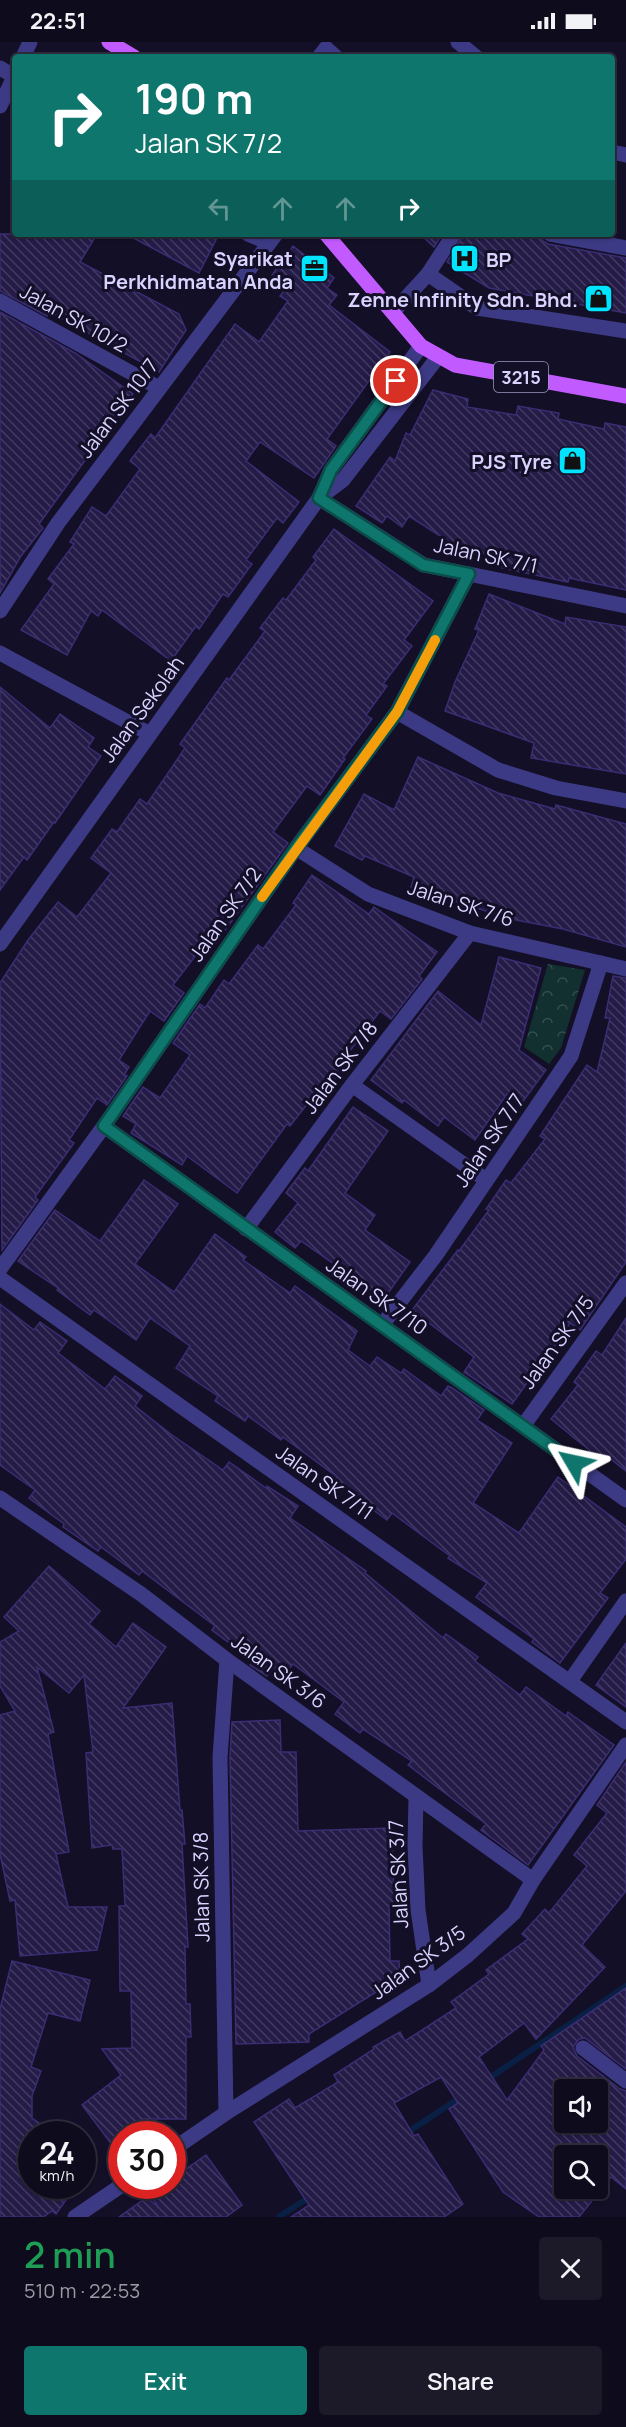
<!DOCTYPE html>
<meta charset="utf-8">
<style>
:root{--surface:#0e0b1c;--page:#1c1929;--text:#f1f3f6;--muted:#9b9ba3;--line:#2e2b3b;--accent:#0f766e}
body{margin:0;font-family:Manrope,sans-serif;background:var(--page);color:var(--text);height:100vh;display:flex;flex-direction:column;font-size:22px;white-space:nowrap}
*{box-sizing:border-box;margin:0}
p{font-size:20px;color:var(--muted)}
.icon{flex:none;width:33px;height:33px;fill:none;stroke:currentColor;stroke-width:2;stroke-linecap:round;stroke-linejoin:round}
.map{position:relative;height:2175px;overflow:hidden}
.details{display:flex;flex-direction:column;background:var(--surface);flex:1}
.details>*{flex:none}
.hud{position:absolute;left:12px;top:12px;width:603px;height:183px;border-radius:6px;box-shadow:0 2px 4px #0004,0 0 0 2px var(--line);background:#0f766e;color:#fff;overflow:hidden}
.tools{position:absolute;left:554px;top:2037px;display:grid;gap:12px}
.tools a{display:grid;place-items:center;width:54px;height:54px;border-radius:6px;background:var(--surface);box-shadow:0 2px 4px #0004,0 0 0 2px var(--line);font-size:30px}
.speed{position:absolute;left:18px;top:2079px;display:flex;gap:12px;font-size:30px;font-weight:700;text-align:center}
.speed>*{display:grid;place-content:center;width:78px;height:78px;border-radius:50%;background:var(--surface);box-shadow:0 2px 4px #0004,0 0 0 2px var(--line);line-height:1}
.speed small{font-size:15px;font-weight:400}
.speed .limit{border:9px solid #d22;background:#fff;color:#111}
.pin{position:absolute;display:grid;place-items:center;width:51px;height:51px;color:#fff;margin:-26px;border:3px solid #fff;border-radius:50%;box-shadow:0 2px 6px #0007}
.me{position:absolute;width:66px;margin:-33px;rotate:306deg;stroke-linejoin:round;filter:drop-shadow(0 0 4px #0008)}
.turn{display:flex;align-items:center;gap:21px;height:126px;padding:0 24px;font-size:27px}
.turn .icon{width:78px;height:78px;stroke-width:2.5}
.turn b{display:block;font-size:42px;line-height:51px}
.lanes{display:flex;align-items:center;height:57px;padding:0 24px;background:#0003;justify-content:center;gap:30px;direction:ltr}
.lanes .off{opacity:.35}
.round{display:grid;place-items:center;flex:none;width:63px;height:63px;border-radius:6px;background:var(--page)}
.summary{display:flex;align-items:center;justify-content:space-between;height:102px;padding:0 24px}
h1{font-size:36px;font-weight:600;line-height:45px;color:#1e9e55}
.button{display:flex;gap:12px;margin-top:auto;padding:12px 24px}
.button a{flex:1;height:69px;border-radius:6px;background:var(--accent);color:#fff;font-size:24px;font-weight:600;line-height:69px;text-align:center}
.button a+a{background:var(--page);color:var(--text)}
.status{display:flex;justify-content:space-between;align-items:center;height:42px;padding:0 30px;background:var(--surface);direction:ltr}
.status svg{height:16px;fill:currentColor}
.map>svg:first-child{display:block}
</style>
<div class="status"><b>22:51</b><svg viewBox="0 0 49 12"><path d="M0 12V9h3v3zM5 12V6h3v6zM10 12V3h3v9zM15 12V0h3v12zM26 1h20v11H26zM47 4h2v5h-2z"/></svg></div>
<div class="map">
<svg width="626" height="2175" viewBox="0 0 626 2175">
<defs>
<pattern id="forest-crowns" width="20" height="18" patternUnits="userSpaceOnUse" patternTransform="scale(1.5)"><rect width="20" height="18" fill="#12302f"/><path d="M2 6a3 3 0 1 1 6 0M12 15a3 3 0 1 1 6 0" fill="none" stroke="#344d4e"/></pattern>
<pattern id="building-back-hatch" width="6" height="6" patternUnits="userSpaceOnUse" patternTransform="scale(1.5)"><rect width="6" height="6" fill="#241b47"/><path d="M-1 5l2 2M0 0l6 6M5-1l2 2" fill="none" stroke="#433b63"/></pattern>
</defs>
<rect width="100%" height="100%" fill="#130f26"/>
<polygon fill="url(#forest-crowns)" points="548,922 585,928 561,1006 549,1022 524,1005"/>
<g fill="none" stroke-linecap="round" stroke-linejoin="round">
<g stroke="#0a1f44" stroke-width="6">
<polyline points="485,2039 626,1944"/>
<polyline points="405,2092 461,2055"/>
<polyline points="279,2175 311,2154"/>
</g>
</g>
<g fill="url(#building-back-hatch)" stroke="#3b2d73" stroke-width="1.5" fill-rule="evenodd">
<polygon points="0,192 97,192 80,220 179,272 186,288 159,330 50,270 47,274 0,249"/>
<polygon points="126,192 219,192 199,231"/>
<polygon points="420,192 442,192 434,205"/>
<polygon points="464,192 540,192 543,199 548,202 626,216 626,271 489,246 447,220"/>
<polygon points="293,204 334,236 327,246 337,253 329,263 390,310 327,397 336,404 314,436 260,400 246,419 299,460 283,481 277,476 246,518 252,522 228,555 223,552 199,587 196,584 171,619 102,568 98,574 91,569 67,613 21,588 54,542 48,537 74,502 70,500 92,465 106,474 140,427 130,419 151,392 155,396 235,282 259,300 288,259 280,254 287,245 272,233"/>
<polygon points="0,270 75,311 133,352 39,482 43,486 21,514 0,551"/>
<polygon points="433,348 468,357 467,365 516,373 518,364 559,371 558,377 604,387 605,381 626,385 626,548 569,536 568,540 502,526 504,516 443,503 445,497 409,474 402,485 387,474 382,481 356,464 390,415 395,419 406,391 410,393"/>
<polygon points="334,487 433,559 404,598 412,604 383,642 387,644 366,673 372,677 343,716 345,717 320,753 307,744 273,790 288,801 213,905 206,900 173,943 184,951 164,979 150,969 119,1018 129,1025 124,1033 127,1034 107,1063 97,1056 69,1098 74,1101 35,1155 38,1158 2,1208 0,941 28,898 58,860 77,875 111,831 91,816 112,787 117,790 140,757 147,762 185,706 180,702 227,636 229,638 265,589 260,586 283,556 286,558 316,518 313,515"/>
<polygon points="489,552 565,582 566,575 626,585 626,732 531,716 534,701 445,669 455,640 479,588 475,587"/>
<polygon points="0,645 50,686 60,672 94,696 88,705 101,714 55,781 54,780 27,818 24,815 0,848"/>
<polygon points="418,715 498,751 555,767 556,763 626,782 626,905 563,887 511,877 411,845 414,835 365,814 362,818 335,804 364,752 394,768"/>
<polygon points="312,833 369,872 374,865 437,910 419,934 422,937 391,977 380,969 343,1018 347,1021 328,1047 322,1043 290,1084 287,1082 237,1151 187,1114 182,1123 131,1091 136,1082 123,1074 143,1045 160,1056 190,1013 173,1001 200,962 205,966 224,938 229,942 258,903 263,907 296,863 293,861"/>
<polygon points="499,915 541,926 519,1008 546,1028 521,1062 507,1052 475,1098 444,1075 438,1084 404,1058 402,1061 371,1038 438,949 481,983"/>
<polygon points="613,934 626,936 626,1220 580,1288 570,1281 544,1321 542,1320 512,1362 464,1330 474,1315 412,1268 458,1208 459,1209 489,1168 486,1167 506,1138 511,1141 545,1097 540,1094 587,1023 597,1030 610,976 605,976"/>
<polygon points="353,1065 388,1089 345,1151 375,1173 365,1188 410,1220 384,1257 301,1199 295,1206 275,1190 298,1161 286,1151 305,1126 308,1129"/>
<polygon points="144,1138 178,1162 135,1222 174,1250 215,1192 246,1215 243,1218 290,1251 295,1244 357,1289 348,1308 370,1324 377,1315 401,1331 404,1327 441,1354 448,1344 452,1346 484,1368 477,1378 512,1401 473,1461 519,1491 558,1435 626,1485 626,1517 600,1551 608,1556 560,1621 532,1600 534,1597 476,1555 487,1541 448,1516 450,1514 392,1471 387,1478 334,1439 337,1435 283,1395 281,1398 248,1374 245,1379 215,1359 218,1354 176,1326 190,1304 150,1276 136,1298 94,1268 90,1273 57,1248 58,1246 18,1219 55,1168 100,1199"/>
<polygon points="0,1262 34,1288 40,1280 67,1299 58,1311 105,1347 115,1334 142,1354 135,1364 172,1393 223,1428 229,1420 266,1446 267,1444 298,1464 290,1476 366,1529 365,1531 443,1596 446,1592 478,1615 475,1619 520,1653 526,1645 566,1674 568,1670 614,1703 528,1823 481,1788 486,1782 408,1723 412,1719 363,1687 360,1691 335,1672 344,1660 293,1622 283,1635 273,1627 267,1634 250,1623 253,1619 212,1588 215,1584 142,1529 139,1533 101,1505 98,1509 63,1485 64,1482 29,1456 35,1448 0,1423"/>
<polygon points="626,1276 626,1429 604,1412 600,1417 551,1377 578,1343 574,1340 596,1309 602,1313"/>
<polygon points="49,1524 100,1569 89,1582 116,1605 133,1581 166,1605 123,1666 172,1661 180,1768 182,1768 185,1802 182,1802 188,1905 185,1905 186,1962 190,1962 191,1995 186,1995 186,2077 141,2077 153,2092 122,2092 122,2116 82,2063 121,2033 102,2007 132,2006 131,1949 120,1949 119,1864 125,1864 122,1807 113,1807 112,1803 92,1806 86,1711 93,1710 84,1633 69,1651 37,1625 54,1690 48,1692 69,1810 56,1812 68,1865 107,1865 97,1908 20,1914 15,1858 10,1859 0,1812 0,1673 15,1669 0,1644 0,1600 19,1589 4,1575"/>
<polygon points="626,1601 626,1665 596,1643"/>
<polygon points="280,1678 281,1710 296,1710 298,1789 392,1786 394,1863 389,1863 390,1919 399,1919 400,1935 309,1992 309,2000 236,2002 230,1715 232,1680"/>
<path d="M626,1720v129l-44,54 23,22 -69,72 -12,-16 -45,34 28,43 37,-50 -3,-4 85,-58v81l-41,-31 -6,1 -6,8 4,9 43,33 6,2v98l-15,-12 -32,40h-40l-36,-25 -54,-83 9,-6 -17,-26 -47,26 20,33 4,-2 45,70 -19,13h-153l18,-12 -55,-83 35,-23 6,9 43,-26 -4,-7 40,-26 -1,-2 27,-15 5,9 51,-33 -5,-6 38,-28 -3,-4 42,-31 -6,-5 23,-25 4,4 38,-47 -13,-11 33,-42 -10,-8zM564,2048h33v32h-33zM564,2114h33v32h-33z"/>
<polygon points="12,1919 90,1938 80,1979 48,1971 31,2025 41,2029 32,2054 32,2076 55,2092 32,2092 32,2144 76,2144 56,2172 52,2169 43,2175 0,2175 0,1967"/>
<polygon points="206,2113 242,2163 226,2175 119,2175 146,2156 158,2164 150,2153 164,2144 172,2144 172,2137"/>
</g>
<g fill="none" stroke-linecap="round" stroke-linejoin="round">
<g stroke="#3d3a85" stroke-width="15">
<polyline points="458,0 476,15"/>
<polyline points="23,15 30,0"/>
<polyline points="319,15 326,6 336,15"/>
<polyline points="0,26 14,34"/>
<polyline points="0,64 15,33"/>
<polyline points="612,110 626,113"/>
<polyline points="248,192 269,201"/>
<polyline points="550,192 626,206"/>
<polyline points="428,232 477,266 626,289"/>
<polyline points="0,259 159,346"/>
<polyline points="393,270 428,232 454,192"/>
<polyline points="319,456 424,523 626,564"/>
<polyline points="319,456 343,438 438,315"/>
<polyline points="0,569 58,481 276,192"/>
<polyline points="0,611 150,692"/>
<polyline points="397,670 498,728 556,746 626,759"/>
<polyline points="296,806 368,852 470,891 626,927"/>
<polyline points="0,902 319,456 331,428 421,304"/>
<polyline points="352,1043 486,1138"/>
<polyline points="104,1084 626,1458"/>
<polyline points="246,1187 352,1043 470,891"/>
<polyline points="0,1227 104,1084 296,806 397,670 469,532"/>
<polyline points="0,1236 626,1680"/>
<polyline points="382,1283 436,1213 571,1014 601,921"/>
<polyline points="523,1384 626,1241"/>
<polyline points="0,1456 141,1552 227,1618 533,1838"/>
<polyline points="570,1639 626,1559"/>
<polyline points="416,1754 415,1804 418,1868 429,1943"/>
<polyline points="583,2006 626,2039"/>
<polyline points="226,2071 220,1715 227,1618"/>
<polyline points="172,2108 226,2071 429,1943 468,1913 514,1871 533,1838 626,1703"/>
<polyline points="75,2175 122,2143"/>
</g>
<g stroke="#c25bff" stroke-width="15">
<polyline points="109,0 134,15"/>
<polyline points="326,192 421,304 455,323 626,354"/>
</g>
</g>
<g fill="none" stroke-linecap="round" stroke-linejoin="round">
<defs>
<polyline id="route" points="396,339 331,428 319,456 423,523 469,532 397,670 296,806 104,1084 574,1421"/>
</defs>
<use href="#route" stroke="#0a4d48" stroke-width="15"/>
<use href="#route" stroke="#0f766e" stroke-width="10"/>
<polyline stroke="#f59e0b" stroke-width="10" points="262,855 397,670 435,598"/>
</g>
<defs>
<symbol id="hospital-square" viewBox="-11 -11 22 22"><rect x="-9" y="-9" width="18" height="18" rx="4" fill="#00e5ff" stroke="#130f26"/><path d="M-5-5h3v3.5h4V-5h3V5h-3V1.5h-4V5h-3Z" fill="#111"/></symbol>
<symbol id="office-square" viewBox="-11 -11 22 22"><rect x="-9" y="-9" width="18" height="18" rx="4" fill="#00e5ff" stroke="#130f26"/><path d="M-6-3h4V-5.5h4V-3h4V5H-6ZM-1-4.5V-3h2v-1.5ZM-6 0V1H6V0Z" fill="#111"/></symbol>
<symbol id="shop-square" viewBox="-11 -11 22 22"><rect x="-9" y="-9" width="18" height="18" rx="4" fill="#00e5ff" stroke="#130f26"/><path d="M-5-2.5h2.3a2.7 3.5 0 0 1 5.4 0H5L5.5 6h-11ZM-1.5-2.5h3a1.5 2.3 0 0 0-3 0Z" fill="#111"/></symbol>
</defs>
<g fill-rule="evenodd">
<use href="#hospital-square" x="448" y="200" width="33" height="33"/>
<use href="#office-square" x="298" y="210" width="33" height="33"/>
<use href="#shop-square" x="582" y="240" width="33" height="33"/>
<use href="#shop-square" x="556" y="402" width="33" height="33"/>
</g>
<g text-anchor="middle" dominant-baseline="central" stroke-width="6" stroke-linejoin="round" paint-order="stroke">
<rect fill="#130f26" stroke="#9e99be" stroke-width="1.5" x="494" y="320" width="54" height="30" rx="4.5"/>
<g font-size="18" font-weight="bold" fill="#d9d4ff">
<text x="521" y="335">3215</text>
</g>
<g font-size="20" font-weight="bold" fill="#d9d4ff" stroke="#130f26" text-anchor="end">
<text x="293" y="216">Syarikat<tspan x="293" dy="23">Perkhidmatan Anda</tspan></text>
<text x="486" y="217" text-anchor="start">BP</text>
<text x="578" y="257">Zenne Infinity Sdn. Bhd.</text>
<text x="552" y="419">PJS Tyre</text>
</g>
<g font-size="20" fill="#d9d4ff" stroke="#130f26">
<text transform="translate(74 276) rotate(29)">Jalan SK 10/2</text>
<text transform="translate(118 366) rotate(-53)">Jalan SK 10/7</text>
<text transform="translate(486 513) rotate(12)">Jalan SK 7/1</text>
<text transform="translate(142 667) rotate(-54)">Jalan Sekolah</text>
<text transform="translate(461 861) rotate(18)">Jalan SK 7/6</text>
<text transform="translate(225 872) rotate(-55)">Jalan SK 7/2</text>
<text transform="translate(340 1025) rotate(-53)">Jalan SK 7/8</text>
<text transform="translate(489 1098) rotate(-56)">Jalan SK 7/7</text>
<text transform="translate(377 1254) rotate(35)">Jalan SK 7/10</text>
<text transform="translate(557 1300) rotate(-54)">Jalan SK 7/5</text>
<text transform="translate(325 1440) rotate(35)">Jalan SK 7/11</text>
<text transform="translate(279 1629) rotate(36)">Jalan SK 3/6</text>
<text transform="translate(398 1832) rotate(-93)">Jalan SK 3/7</text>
<text transform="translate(201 1845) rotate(-91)">Jalan SK 3/8</text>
<text transform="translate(418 1920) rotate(-36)">Jalan SK 3/5</text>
</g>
</g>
</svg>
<div class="tools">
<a><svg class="icon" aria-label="sound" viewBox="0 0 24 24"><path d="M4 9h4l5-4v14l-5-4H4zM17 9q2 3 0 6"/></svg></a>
<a><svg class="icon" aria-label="search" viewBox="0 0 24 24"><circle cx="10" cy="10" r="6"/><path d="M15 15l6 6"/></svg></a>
</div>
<div class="speed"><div>24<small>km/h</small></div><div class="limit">30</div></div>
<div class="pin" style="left:396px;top:339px;background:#d93025"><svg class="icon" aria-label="arrive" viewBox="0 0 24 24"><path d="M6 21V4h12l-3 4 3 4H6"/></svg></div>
<svg class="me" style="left:574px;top:1421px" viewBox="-20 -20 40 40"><path d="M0-17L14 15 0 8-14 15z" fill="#0f766e" stroke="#fff" stroke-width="4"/></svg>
<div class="hud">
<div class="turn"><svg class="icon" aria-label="right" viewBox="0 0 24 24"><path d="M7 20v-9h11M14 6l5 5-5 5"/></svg><div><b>190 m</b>Jalan SK 7/2</div></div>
<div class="lanes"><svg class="icon off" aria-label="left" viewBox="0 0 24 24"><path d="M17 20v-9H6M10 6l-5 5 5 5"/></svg><svg class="icon off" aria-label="ahead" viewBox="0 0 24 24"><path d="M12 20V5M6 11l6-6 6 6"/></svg><svg class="icon off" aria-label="ahead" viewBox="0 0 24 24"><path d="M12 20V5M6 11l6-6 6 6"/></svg><svg class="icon" aria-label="right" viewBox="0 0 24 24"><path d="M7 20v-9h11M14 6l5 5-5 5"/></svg></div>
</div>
</div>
<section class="details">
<div class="summary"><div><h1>2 min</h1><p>510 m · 22:53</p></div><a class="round"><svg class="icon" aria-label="close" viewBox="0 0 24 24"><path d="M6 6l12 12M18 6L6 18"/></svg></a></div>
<div class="button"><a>Exit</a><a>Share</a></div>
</section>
